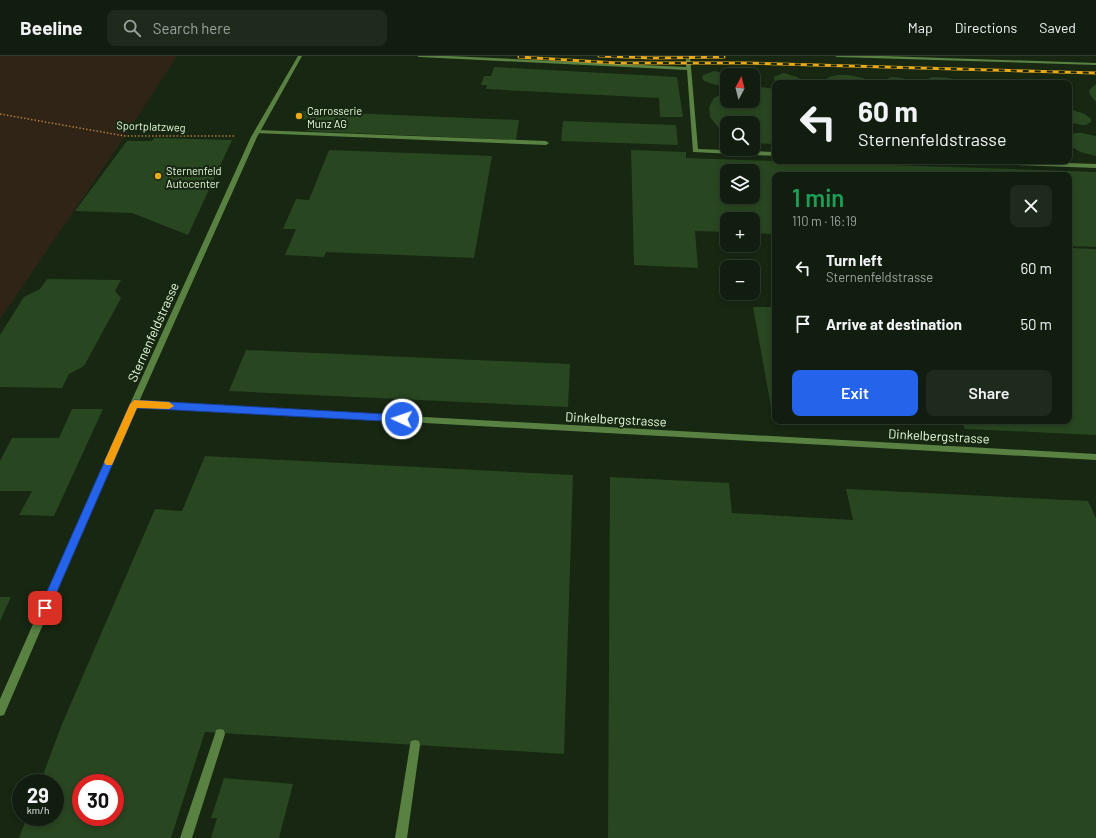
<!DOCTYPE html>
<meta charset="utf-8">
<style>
:root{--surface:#111d0e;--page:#1e2a1c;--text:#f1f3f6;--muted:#9ca29e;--line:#303b2e;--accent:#2563eb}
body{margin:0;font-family:Barlow,sans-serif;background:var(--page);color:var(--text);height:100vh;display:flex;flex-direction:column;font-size:15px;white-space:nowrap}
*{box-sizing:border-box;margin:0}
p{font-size:13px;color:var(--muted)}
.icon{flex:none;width:22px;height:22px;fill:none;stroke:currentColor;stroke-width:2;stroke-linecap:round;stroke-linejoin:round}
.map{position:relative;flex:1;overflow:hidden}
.side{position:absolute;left:772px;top:116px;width:300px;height:252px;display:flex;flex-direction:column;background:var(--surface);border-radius:8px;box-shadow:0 2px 6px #0003,0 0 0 1px var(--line)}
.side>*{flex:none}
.guide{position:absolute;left:772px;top:24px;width:300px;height:84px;border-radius:8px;box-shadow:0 2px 6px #0003,0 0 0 1px var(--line);background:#111d0e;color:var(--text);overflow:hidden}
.needle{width:26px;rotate:7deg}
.fabs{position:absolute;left:720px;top:12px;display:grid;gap:8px}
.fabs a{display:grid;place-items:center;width:40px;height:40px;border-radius:8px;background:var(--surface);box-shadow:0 2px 6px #0003,0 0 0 1px var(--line);font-size:20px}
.speed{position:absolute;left:12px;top:718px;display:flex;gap:8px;font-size:20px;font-weight:700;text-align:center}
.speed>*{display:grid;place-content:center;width:52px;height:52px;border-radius:50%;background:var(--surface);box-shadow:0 2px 6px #0003,0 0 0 1px var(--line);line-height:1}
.speed small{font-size:10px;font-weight:400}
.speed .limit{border:6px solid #d22;background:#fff;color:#111}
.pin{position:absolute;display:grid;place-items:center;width:34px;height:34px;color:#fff;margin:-17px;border-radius:8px;box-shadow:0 2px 6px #0006}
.me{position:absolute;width:44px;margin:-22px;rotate:273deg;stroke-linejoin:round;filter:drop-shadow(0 0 3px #0008)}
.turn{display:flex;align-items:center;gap:14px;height:84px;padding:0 20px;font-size:18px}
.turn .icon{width:52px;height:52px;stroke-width:2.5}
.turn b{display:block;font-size:28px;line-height:34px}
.round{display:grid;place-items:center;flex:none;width:42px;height:42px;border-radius:8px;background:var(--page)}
.head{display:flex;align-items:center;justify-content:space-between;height:68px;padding:0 20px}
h1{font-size:24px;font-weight:600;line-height:30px;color:#1e9e55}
.action{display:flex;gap:8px;margin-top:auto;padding:8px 20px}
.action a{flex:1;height:46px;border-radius:8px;background:var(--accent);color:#fff;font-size:16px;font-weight:600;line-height:46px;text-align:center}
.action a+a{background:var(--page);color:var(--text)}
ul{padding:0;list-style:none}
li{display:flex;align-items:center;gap:12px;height:56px;padding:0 20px}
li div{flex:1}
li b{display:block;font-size:15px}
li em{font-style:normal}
header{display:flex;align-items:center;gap:24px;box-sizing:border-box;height:56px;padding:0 20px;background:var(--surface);border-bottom:1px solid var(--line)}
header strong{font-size:19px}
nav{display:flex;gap:22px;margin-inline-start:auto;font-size:14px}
.search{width:280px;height:36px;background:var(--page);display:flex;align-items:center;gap:10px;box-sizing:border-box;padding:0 14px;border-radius:8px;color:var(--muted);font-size:15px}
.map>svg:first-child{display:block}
</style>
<header>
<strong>Beeline</strong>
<div class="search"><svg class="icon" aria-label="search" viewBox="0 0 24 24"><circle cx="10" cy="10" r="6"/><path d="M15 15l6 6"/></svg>Search here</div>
<nav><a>Map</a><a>Directions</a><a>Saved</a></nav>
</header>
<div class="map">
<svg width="1096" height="782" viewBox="0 0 1096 782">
<rect width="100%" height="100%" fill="#172712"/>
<polygon fill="#302416" points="0,0 177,0 127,77 0,263"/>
<g fill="#284620" fill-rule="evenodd">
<polygon points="494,11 677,21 683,61 660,61 659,42 486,33 487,29 481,29 484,20 491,20"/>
<polygon points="714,15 727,18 727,28 716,29 704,25 702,22 703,19"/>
<polygon points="784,17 797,21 800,23 801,27 775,27 774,21"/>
<polygon points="838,19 848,19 863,22 874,27 822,27 829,21"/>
<polygon points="891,21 903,22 912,27 885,27 885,24"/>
<polygon points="933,21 950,22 962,27 922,27 927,23"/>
<polygon points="990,24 1003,24 1011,27 982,27"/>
<polygon points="1096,28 1096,46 1090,39 1089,34"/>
<polygon points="753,30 775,33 775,88 753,87 753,67 727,67 727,77 718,71 710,61 709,51 714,42 727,35 727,45 753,45"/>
<polygon points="1069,53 1085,58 1091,63 1091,66 1086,69 1082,69 1069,66"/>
<polygon points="300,55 519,64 516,84 306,75 312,64 296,63"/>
<polygon points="563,65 676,69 678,89 561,85"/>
<polygon points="1075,77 1082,77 1096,80 1096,100 1080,96 1069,89 1069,80"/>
<polygon points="154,82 232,84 188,179 132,157 75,155 127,85 152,85"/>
<polygon points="329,94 492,100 474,202 326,196 324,201 285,199 296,173 283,173 296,143 309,144"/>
<path d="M631,94l55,2v6l410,14v75l-27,-1v-71h-294v59l-22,-1v-14h-26v13l-32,-1 3,37 -64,-3zM727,115h26v26h-26z"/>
<polygon points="1069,192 1096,193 1096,379 965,373 961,365 1069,365"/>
<polygon points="47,223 121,224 115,235 121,242 84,310 69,318 62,332 0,331 0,279 24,241 40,233"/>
<polygon points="753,251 775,251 775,362 773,362"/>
<polygon points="246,294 570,308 568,351 229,335"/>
<polygon points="72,353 103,353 54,460 19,459 32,435 0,435 0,405 12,382 59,382"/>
<path d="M205,400l368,19 -9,279 -359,-22 -34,106h-152l8,-21h28v-34h-15l22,-59 93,-215 27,2zM81,727h34v34h-34z"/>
<polygon points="610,421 729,427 732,457 853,464 846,433 1088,445 1096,462 1096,782 608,782"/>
<polygon points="0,541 11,541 0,565"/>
<polygon points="224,722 293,728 279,782 211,782 217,762 211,762"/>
</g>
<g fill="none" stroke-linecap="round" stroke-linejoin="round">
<polyline stroke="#af793c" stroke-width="1.5" stroke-dasharray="1.5 2" stroke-linecap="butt" points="0,58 125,80 234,80"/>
<g fill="#598142" fill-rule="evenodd">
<polygon points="417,0 449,0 686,11 686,0 690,0 698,93 775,96 775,100 693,96 687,14 419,1"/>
<polygon points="835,0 883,0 1096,7 1096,9 837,1"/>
<polygon points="257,74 546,85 549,87 546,89 255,77 254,76"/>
<polygon points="961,105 1009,105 1096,108 1096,112 964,107"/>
<polygon points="220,673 224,674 225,678 192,782 180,782 215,678 216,674"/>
<polygon points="415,684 419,685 420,689 407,782 395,782 410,689 411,685"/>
</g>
<polygon fill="#598142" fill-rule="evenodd" points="134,345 1096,398 1096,404 134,351 130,348"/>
<polygon fill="#598142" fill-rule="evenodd" points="298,0 302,0 257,81 138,348 4,659 0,660 0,643 130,348 251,81"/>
<defs>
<g id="rail">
<polyline points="599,0 654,2 724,1"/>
<polyline points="519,1 616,7 746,7 1096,17"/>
</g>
</defs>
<use href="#rail" stroke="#eaa919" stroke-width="3"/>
<use href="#rail" stroke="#172712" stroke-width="2" stroke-dasharray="6" stroke-linecap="butt"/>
</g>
<polygon fill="#2563eb" stroke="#184099" points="134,344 402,359 407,363 402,366 137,352 48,556 45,558 41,556 39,552 41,549 130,348"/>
<polygon fill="#f59e0b" points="134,344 169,346 174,350 169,353 137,352 112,409 106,409 104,406 130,348"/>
<g fill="#eaa919" stroke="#172712" stroke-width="1.5">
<circle cx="299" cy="60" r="4"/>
<circle cx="158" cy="120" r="4"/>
</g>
<g text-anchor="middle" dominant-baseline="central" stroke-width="4" stroke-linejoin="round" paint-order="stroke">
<g font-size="11" fill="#e5fcdb" stroke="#172712" text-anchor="start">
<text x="307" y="54">Carrosserie<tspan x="307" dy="13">Munz AG</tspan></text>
<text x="166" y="114">Sternenfeld<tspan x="166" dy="13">Autocenter</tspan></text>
</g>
<g font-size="11" fill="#e5fcdb" stroke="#172712">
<text transform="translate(151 70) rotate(2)">Sportplatzweg</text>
</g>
<g font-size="13" fill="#e5fcdb" stroke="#172712">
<text transform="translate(153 276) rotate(-66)">Sternenfeldstrasse</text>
<text transform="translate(616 363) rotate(3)">Dinkelbergstrasse</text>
<text transform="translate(939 380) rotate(3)">Dinkelbergstrasse</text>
</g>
</g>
</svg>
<div class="fabs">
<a><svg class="needle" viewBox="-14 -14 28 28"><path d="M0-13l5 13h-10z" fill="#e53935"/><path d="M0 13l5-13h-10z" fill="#9ca29e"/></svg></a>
<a><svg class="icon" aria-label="search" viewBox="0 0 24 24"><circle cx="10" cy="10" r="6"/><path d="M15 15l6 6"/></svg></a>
<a><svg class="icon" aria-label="layers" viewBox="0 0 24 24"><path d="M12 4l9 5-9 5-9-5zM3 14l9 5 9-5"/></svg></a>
<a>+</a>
<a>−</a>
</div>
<div class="speed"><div>29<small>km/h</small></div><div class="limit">30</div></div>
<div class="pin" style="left:45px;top:552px;background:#d93025"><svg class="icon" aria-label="arrive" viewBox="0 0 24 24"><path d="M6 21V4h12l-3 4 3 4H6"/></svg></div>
<svg class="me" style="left:402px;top:363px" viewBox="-20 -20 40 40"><circle r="17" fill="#2563eb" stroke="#fff" stroke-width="3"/><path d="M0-11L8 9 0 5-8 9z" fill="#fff"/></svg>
<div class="guide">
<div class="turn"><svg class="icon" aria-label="left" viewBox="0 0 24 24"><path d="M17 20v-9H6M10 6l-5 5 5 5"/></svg><div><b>60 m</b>Sternenfeldstrasse</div></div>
</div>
<section class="side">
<div class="head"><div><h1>1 min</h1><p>110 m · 16:19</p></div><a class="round"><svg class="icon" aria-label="close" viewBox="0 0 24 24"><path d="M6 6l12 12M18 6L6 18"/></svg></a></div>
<ul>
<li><svg class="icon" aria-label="left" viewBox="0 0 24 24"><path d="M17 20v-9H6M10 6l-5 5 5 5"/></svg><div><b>Turn left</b><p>Sternenfeldstrasse</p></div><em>60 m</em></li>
<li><svg class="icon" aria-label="arrive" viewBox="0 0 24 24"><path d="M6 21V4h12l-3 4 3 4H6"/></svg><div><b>Arrive at destination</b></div><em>50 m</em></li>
</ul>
<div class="action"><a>Exit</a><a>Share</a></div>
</section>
</div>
